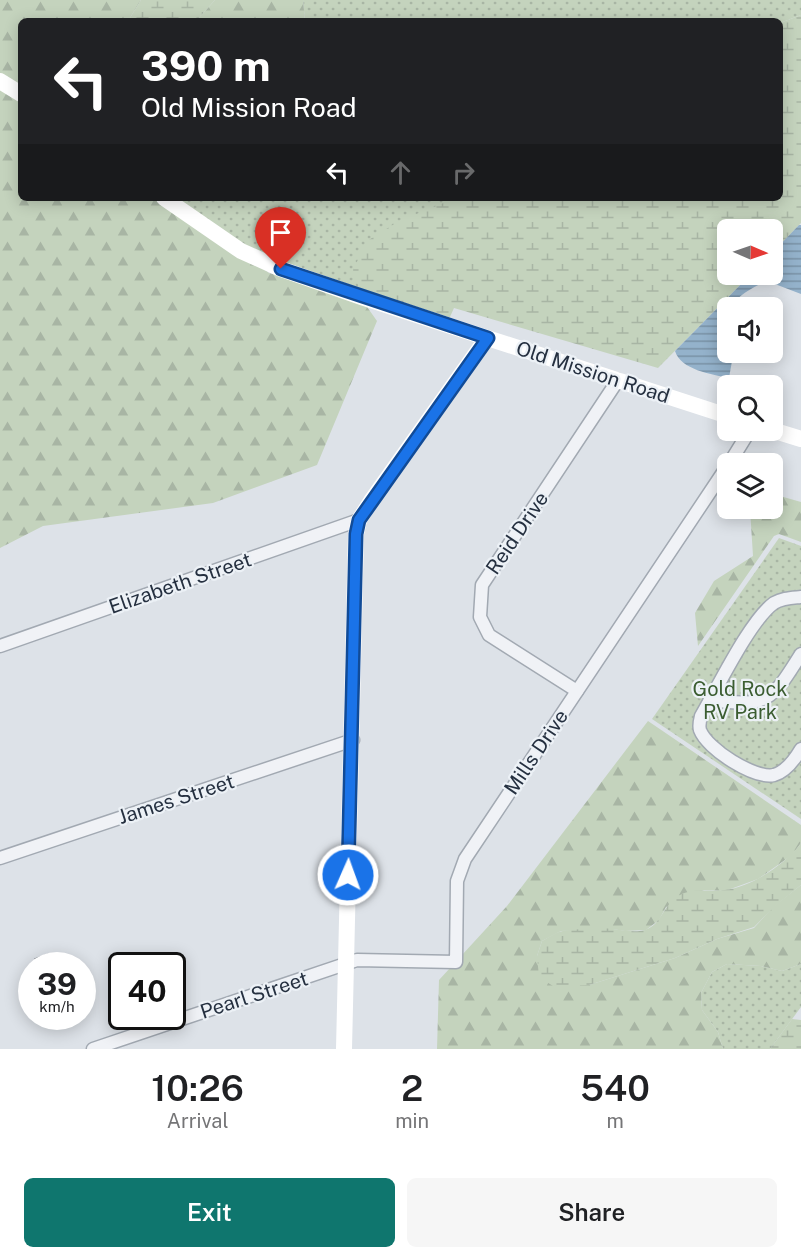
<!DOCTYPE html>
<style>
:root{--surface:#fff;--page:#f6f6f6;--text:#202124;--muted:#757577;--accent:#0f766e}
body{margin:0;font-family:"Public Sans",sans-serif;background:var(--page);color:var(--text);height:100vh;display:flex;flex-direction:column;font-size:22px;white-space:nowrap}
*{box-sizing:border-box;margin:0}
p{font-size:20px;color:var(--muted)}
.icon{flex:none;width:33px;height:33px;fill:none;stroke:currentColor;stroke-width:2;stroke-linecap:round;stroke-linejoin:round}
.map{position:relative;height:1049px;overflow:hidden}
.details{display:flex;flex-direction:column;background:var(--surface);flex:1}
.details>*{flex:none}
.guide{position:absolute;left:18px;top:18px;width:765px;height:183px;border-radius:9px;box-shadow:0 3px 15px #0003;background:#202124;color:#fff;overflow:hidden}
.needle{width:39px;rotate:92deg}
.tools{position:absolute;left:717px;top:219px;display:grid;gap:12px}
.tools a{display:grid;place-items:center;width:66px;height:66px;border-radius:9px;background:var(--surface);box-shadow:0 3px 15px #0003;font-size:30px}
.speed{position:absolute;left:18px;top:952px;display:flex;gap:12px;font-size:30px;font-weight:700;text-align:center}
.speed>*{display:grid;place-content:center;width:78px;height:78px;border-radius:50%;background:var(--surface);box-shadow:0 3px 15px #0003;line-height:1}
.speed small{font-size:15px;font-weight:400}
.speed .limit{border:3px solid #111;border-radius:9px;background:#fff;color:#111}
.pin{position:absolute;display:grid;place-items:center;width:51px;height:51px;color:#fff;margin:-62px -26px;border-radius:50% 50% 50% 0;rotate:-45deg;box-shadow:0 0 6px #0007}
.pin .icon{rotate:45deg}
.me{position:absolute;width:66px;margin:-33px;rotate:2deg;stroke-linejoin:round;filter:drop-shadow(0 0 4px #0008)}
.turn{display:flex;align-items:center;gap:21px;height:126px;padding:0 24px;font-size:27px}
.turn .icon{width:78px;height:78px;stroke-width:2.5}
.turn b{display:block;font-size:42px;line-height:51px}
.lanes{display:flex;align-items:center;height:57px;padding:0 24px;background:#0003;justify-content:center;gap:30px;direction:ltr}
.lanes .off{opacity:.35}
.eta{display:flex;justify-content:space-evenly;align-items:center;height:102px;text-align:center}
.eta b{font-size:36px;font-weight:600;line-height:42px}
.button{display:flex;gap:12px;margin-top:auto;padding:12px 24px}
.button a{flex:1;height:69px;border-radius:9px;background:var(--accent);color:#fff;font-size:24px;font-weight:600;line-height:69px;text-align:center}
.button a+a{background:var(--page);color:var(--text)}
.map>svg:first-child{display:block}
</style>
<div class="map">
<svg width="801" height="1049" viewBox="0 0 801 1049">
<defs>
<pattern id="grass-dots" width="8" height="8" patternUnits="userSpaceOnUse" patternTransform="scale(1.5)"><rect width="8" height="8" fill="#c4d3bd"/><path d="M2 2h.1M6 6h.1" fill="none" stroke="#a8b5a4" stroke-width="1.8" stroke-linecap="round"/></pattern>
<pattern id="forest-firs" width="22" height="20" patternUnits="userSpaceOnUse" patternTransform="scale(1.5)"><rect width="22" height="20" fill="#c4d3bd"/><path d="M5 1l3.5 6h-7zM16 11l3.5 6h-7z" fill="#a8b5a4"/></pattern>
<pattern id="wetland-marsh" width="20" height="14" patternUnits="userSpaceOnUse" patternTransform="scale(1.5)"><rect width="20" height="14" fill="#c4d3bd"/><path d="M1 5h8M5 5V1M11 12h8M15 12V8" fill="none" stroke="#a8b5a4"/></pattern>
<pattern id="water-rules" width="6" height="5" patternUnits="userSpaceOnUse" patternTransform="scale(1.5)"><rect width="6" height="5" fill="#94b2cb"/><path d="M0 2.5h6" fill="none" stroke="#7991a6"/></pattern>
</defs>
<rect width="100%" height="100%" fill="#dde2e8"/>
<g fill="url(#grass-dots)">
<polygon points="303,0 801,0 801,15 780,23 780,21 305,21"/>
<polygon points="173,198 456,198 446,203 360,291 244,246"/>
<polygon points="779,538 801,546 801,819 652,719"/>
<polygon points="727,964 761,966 782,971 801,964 801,1007 770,1049 723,1049 718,1032 702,1010 701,993 712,972"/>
</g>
<g fill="url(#forest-firs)">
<polygon points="0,0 141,0 128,21 21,21 21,88 0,75"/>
<polygon points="215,0 303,0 305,21 196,21"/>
<polygon points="0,87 21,101 21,198 154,198 238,255 255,262 269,273 290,278 365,304 377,321 317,465 213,503 43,526 0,548"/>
<polygon points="773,494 801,502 801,542 779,534 774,536 698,646 695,613 714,581 753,556 750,509 772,508"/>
<polygon points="648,721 801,825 801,843 792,855 758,879 725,891 704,890 666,907 659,920 646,930 625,931 612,929 561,931 542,941 537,956 589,985 675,958 717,939 754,928 773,907 801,885 801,964 782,971 761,966 727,964 712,972 701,993 702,1010 718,1032 723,1049 437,1049 439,980 507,906"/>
</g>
<g fill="url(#wetland-marsh)">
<polygon points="141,0 215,0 196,21 128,21"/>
<polygon points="801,15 801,223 773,252 772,230 728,230 728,274 750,275 658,368 454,308 449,319 360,291 353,270 367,241 399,221 456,198 780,198 780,23"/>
<path d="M801,843v42l-27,22 -20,20 -37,12 -42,19 -86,27 -36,1 -14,-9 -2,-21 5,-15c6,-3 14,-9 21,-10 11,-2 39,-3 50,-2 10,1 21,4 32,1 17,-5 19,-28 35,-35 14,-7 30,-3 45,-5 26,-3 61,-26 76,-47z"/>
<polygon points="792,1019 801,1020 801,1049 770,1049"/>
</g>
<path fill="url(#water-rules)" d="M799,225h2v69l-34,-13c-14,6 -28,14 -37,26l-2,1 -1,4 -8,13 13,36 -3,17c-18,-4 -48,-8 -54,-27l75,-76 22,-1 1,-22z"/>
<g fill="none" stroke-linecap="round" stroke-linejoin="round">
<defs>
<g id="street">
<polyline points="729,464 750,430"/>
<path d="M801,597c-10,1 -18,1 -27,6 -24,17 -57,86 -73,113 -1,4 -2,11 -1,14 7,19 54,49 74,45 11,-3 21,-16 27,-26"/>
<polyline points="0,646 359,520"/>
<polyline points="577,691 489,635 480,617 482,585 618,380"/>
<path d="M710,700c58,7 61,2 91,-46"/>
<polyline points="0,858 353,740"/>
<polyline points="93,1049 357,960 456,962 457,881 465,859 728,465"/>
</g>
</defs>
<use href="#street" stroke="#a2a9b2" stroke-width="15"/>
<use href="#street" stroke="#f0f2f6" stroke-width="12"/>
<g stroke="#fff" stroke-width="16">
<polyline points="0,81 21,94"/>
<polyline points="164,198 241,251 281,269 364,298 728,416"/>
<polyline points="772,430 801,439"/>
<polyline points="344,1049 356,534 359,520 371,501 487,338"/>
</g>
</g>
<polygon fill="#7d838a" points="49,954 57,966 53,966"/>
<polygon fill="#b3bbc5" stroke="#7d838a" stroke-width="1.5" points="49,954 53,966 59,964 60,966 37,966 35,959"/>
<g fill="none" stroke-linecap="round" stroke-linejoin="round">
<defs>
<polyline id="route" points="281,269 488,338 359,520 356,534 348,875"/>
</defs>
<use href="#route" stroke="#114b97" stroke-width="15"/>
<use href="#route" stroke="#1a73e8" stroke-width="10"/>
</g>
<g text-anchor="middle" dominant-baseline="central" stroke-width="4.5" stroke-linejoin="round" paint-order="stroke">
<g font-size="20" fill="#253040" stroke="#ecf1f6">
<text transform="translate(593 372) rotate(18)">Old Mission Road</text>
<text transform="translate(517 533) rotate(-56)">Reid Drive</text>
<text transform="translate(180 583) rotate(-19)">Elizabeth Street</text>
<text transform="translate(536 752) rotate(-56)">Mills Drive</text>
<text transform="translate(176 799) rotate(-18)">James Street</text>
<text transform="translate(254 995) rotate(-18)">Pearl Street</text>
</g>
<g font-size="20" fill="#3b5d31" stroke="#ecf1f6">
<text x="740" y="689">Gold Rock<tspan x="740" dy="23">RV Park</tspan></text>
</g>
</g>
</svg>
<div class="tools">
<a><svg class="needle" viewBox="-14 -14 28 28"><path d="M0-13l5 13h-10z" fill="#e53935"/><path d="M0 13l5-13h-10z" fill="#757577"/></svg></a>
<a><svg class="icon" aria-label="sound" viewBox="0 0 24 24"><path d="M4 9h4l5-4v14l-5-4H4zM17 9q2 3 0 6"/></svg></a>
<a><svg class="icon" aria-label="search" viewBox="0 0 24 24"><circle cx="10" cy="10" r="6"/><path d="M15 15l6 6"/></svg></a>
<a><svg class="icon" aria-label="layers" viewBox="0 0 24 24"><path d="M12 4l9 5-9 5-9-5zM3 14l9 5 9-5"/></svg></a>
</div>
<div class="speed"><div>39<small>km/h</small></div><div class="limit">40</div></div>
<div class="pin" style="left:281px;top:269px;background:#d93025"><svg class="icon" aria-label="arrive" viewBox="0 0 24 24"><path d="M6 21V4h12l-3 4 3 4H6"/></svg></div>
<svg class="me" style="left:348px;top:875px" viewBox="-20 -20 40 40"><circle r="17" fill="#1a73e8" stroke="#fff" stroke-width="3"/><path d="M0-11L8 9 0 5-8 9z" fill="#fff"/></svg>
<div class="guide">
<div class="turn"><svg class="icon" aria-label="left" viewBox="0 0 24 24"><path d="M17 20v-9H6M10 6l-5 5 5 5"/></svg><div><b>390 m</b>Old Mission Road</div></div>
<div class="lanes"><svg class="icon" aria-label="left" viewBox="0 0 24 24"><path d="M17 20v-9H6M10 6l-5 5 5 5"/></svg><svg class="icon off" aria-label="ahead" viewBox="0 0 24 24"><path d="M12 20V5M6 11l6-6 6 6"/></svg><svg class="icon off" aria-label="right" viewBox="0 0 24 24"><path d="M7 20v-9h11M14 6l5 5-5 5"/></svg></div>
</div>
</div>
<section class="details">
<div class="eta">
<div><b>10:26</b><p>Arrival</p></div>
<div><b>2</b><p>min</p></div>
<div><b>540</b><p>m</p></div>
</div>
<div class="button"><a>Exit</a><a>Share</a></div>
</section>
